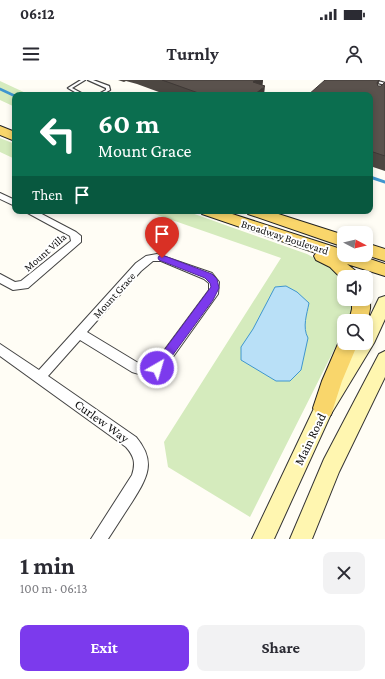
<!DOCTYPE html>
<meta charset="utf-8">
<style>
:root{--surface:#fff;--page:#f2f2f3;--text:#2b2b33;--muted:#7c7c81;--accent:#7c3aed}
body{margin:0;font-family:"Crimson Pro",serif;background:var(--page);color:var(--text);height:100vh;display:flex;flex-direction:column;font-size:15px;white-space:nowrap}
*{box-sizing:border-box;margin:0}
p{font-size:13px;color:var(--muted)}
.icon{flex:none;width:22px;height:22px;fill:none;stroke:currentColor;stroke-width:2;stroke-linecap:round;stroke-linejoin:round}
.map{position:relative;height:459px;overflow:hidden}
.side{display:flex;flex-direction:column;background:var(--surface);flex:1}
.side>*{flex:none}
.guide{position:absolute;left:12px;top:12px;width:361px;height:122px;border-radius:8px;box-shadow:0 2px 6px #0003;background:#0b6e4f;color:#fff;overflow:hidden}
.needle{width:26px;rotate:97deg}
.fabs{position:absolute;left:337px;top:146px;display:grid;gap:8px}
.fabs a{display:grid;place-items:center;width:36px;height:36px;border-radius:8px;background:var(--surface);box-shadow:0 2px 6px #0003;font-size:20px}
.pin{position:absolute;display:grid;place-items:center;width:34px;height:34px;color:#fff;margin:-41px -17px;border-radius:50% 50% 50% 0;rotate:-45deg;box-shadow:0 0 4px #0007}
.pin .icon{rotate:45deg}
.me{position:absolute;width:44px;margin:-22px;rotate:38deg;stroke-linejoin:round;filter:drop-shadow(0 0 3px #0008)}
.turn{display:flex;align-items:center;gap:14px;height:84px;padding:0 20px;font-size:18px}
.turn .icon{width:52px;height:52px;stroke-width:2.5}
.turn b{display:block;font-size:28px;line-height:34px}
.then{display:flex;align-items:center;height:38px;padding:0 20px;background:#0003;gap:8px;font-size:15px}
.round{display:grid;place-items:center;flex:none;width:42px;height:42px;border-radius:8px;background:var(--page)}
.head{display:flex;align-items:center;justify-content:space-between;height:68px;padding:0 20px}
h1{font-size:24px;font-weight:700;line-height:30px}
.cta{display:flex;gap:8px;margin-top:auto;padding:8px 20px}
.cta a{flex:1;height:46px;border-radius:8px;background:var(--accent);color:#fff;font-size:16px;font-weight:700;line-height:46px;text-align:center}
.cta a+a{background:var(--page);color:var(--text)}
.status{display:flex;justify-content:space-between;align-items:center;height:28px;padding:0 20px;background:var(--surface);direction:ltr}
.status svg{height:11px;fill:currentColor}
header{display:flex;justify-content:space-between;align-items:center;height:52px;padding:0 20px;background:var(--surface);font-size:18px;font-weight:700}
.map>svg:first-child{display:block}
</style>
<div class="status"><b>06:12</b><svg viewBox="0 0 49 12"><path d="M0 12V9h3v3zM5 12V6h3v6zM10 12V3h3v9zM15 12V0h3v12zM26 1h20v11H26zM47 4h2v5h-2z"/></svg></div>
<header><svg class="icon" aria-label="menu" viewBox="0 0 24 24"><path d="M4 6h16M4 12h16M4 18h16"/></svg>Turnly<svg class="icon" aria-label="person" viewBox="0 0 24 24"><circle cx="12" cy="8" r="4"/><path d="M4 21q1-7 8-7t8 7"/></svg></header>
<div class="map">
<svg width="385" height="459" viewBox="0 0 385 459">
<rect width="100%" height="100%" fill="#fffdf5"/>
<g fill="#d5ebbd">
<polygon points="0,1 30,15 15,15 15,27 0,20"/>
<polygon points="0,58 15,64 15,79 0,72"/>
<path d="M146,131h40l121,43 28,15 9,10v20h8c1,8 0,15 -3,22h-5v9l-94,187 -82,-50 -4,-25 117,-184z"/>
</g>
<path fill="#b9e0f7" stroke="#3f96cf" d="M286,206l11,6 12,11c-2,11 -7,24 -1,35l-7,32 -11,11h-14l-35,-21v-13l12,-18 22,-42z"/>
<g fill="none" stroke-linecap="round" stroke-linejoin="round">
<polyline stroke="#3f96cf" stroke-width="2.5" points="0,9 15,16"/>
<polyline stroke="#3f96cf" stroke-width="3" points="370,97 385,102"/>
<defs>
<g id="service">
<polygon points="81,0 85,0 72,8 85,15 80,15 68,8"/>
<polygon points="88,0 93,0 109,6 110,10 101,15 97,15 106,10 106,8"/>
<polygon points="368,0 374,0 385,3 385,5"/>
</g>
<g id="minor">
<polygon points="0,113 15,120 15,126 0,119"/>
<polygon points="24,131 36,131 76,152 81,156 81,162 28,208 13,210 0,203 0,194 15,202 21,201 71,161 70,156"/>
<path d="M157,174l55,19 7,9 -1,12 -53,74c-10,9 -21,8 -33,4l-52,-32 -32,36 88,61c21,25 11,41 -4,65 -8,12 -16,25 -24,37h-17l41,-64c4,-12 2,-19 -6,-28l-126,-91v-12l39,26 97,-107 10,-7zM153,181h8l43,18 5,4v7l-52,70c-6,5 -10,6 -17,4l-53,-32 54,-61z"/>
</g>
<g id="secondary">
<polygon points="385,216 385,239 374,263 331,334 274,459 252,459 317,322 357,263 366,263 366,245 379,218"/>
<polygon points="385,271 385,297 339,392 312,459 290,459 324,379 379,274"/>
</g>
<g id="primary">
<polygon points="0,46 15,52 15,61 0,55"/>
<polygon points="200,131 223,131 344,170 344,175 358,175 385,184 385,196 347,184 357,192 359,197 344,197 344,201 330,187 316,180 314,176 316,173 202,134"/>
<polygon points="246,131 269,131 344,155 344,167 248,134"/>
<polygon points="366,163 385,169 385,181 366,175"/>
<path d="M366,214c7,7 4,20 0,29v-2h-17l3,-12v-10h14z"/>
<polygon points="344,256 344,263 358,263 342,301 331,335 324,338 317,335 313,328 322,301 341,257"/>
</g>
</defs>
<use href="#service" stroke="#444" stroke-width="2.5"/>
<use href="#minor" stroke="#444" stroke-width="2"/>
<use href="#secondary" stroke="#333" stroke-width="2"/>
<use href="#primary" stroke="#222" stroke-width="2"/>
<use href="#service" fill="#fff" fill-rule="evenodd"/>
<use href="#minor" fill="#fff" fill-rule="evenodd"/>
<use href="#secondary" fill="#fff6b0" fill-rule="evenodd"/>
<use href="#primary" fill="#f9d66b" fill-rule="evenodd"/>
</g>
<g fill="#4d4742">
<polygon points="118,0 263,0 262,6 264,15 167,15 137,4 126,1 124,2"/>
<polygon points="325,0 380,0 378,5 378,6 381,6 385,2 385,91 370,86 370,15"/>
</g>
<g fill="#3f3936">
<polygon points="256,0 263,0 262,8 253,2"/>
<polygon points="265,6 264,15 254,15"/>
</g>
<g fill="#5a524d" stroke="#3f3936">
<polygon points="162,0 256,0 253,2 265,6 254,15 216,15 211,13 208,15 204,15"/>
<polygon points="325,0 379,0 377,3 378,6 381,6 385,2 385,76 370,71 370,15 308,15"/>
</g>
<polygon fill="#7c3aed" stroke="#51269a" points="162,175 212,194 217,199 219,208 213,220 161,291 157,292 154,291 152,288 154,284 211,207 210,203 205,198 159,180 158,178 159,176"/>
<g text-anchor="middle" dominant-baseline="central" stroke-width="4" stroke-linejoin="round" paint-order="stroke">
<g font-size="11" fill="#111" stroke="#fff">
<text transform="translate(285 157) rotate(18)">Broadway Boulevard</text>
<text transform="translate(45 172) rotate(-41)">Mount Villa</text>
<text transform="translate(114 215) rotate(-48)">Mount Grace</text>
</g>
<g font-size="13" fill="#111" stroke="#fff">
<text transform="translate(102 341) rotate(36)">Curlew Way</text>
<text transform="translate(310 359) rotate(-64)">Main Road</text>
</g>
</g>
</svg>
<div class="fabs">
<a><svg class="needle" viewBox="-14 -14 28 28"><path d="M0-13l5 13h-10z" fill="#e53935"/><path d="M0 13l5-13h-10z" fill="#7c7c81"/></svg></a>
<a><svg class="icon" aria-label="sound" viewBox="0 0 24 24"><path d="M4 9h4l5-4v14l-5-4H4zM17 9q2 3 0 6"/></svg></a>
<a><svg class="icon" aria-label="search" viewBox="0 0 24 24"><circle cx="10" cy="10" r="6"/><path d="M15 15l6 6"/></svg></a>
</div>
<div class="pin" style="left:162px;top:178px;background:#d93025"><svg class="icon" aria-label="arrive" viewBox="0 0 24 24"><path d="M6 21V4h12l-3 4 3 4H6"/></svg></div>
<svg class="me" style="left:157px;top:288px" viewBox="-20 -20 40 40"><circle r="17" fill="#7c3aed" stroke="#fff" stroke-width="3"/><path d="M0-11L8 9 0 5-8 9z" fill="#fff"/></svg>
<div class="guide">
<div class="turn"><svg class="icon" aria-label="left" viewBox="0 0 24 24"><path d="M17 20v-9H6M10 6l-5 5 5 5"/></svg><div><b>60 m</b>Mount Grace</div></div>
<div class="then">Then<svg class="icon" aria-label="arrive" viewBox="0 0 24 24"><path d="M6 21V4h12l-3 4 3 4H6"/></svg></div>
</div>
</div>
<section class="side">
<div class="head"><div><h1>1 min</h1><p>100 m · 06:13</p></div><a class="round"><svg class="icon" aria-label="close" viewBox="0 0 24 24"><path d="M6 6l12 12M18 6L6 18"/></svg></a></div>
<div class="cta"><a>Exit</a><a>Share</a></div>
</section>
